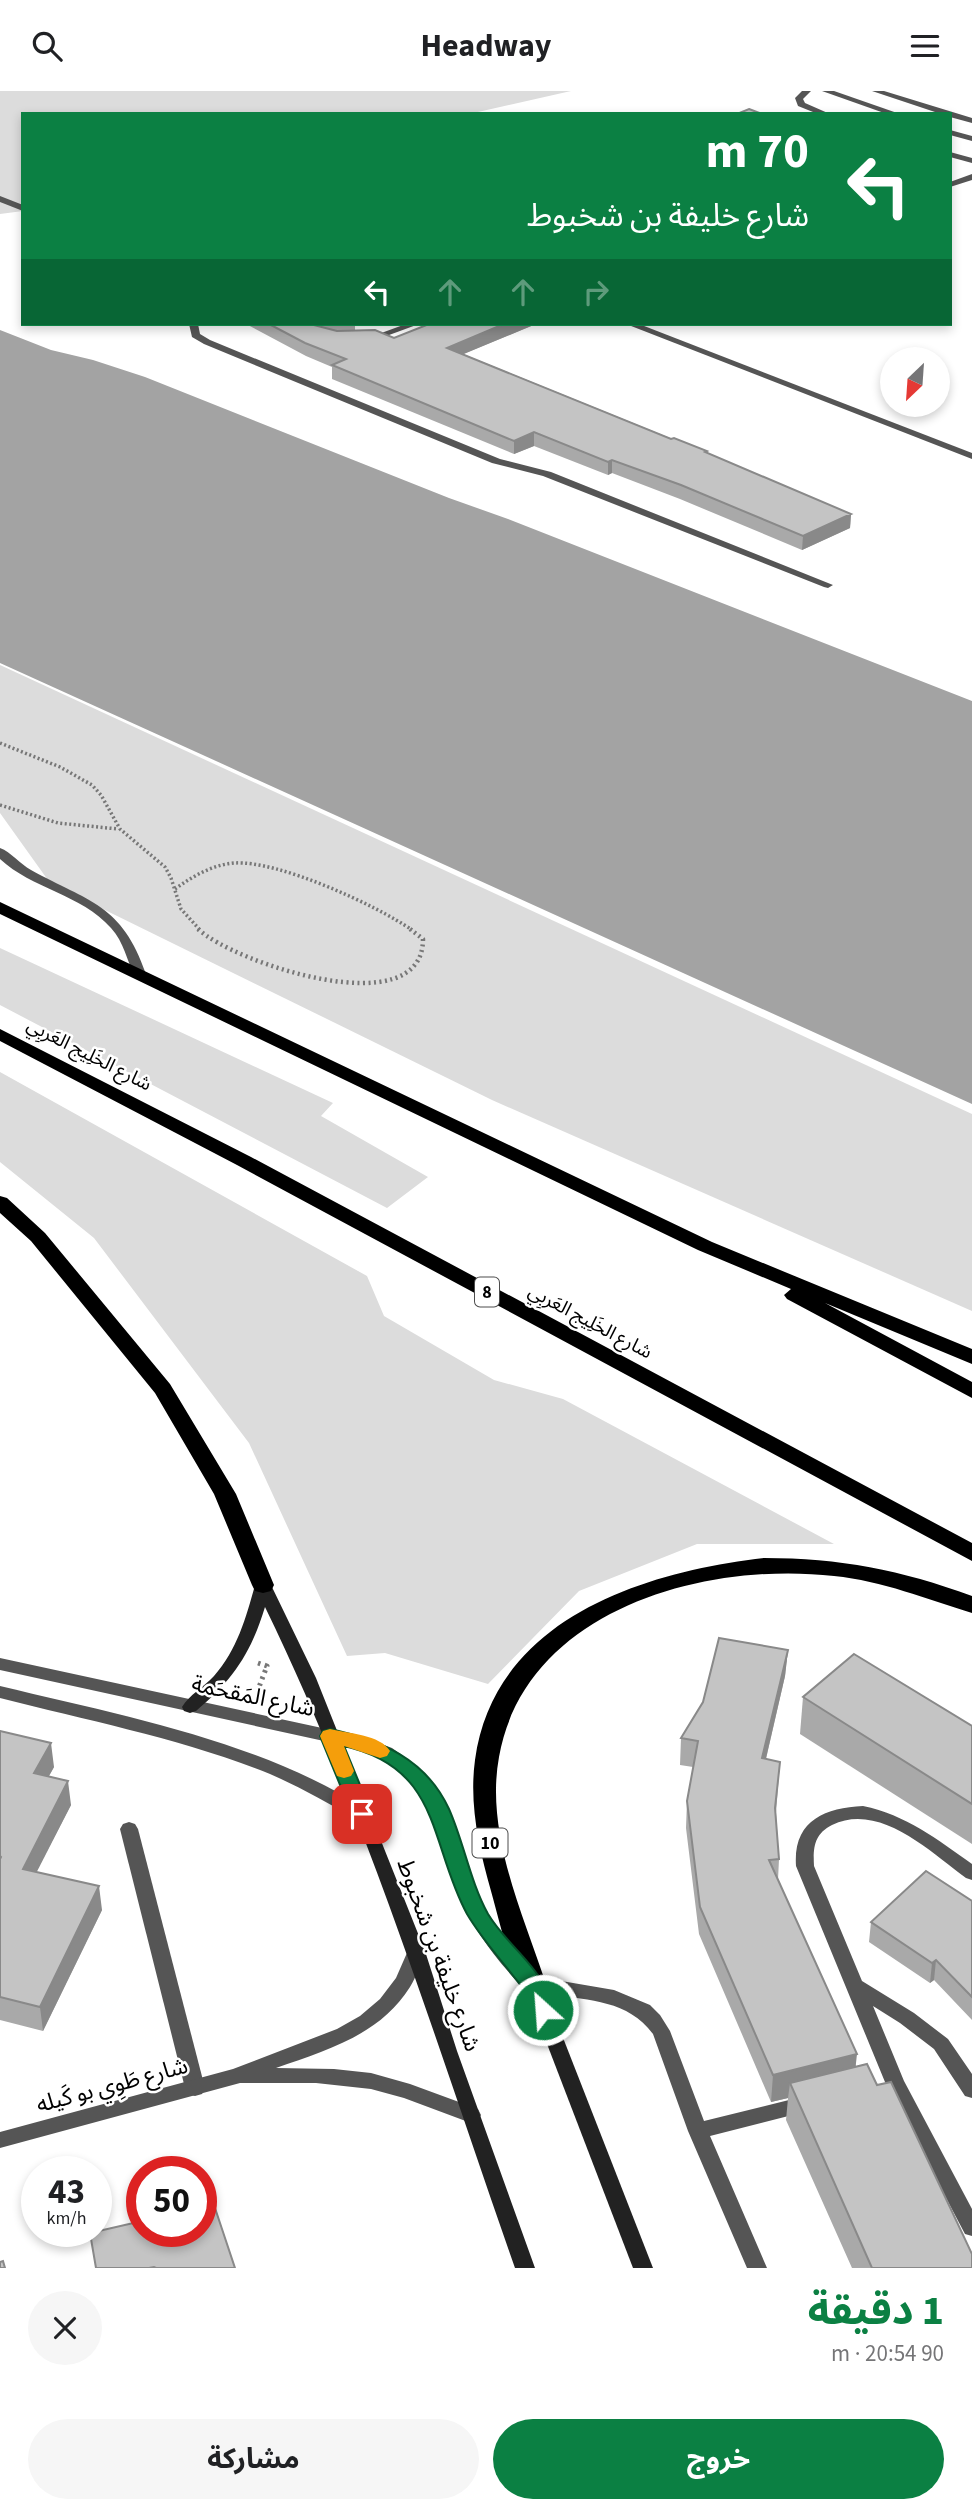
<!DOCTYPE html>
<html lang="ar">
<meta charset="utf-8">
<style>
:root{--surface:#fff;--page:#f6f6f6;--text:#202124;--muted:#757577;--accent:#0b8043}
body{margin:0;font-family:"Source Sans 3","Noto Sans Arabic",sans-serif;background:var(--page);color:var(--text);direction:rtl;height:100vh;display:flex;flex-direction:column;font-size:26px;white-space:nowrap}
*{box-sizing:border-box;margin:0}
p{font-size:23px;color:var(--muted)}
.icon{flex:none;width:38px;height:38px;fill:none;stroke:currentColor;stroke-width:2;stroke-linecap:round;stroke-linejoin:round}
.map{position:relative;height:2177px;overflow:hidden;direction:ltr}
.panel{display:flex;flex-direction:column;background:var(--surface);flex:1}
.panel>*{flex:none}
.guide{position:absolute;left:21px;top:21px;width:931px;height:214px;border-radius:0px;box-shadow:0 4px 10px #0003;direction:rtl;background:#0b8043;color:#fff;overflow:hidden}
.needle{width:46px;rotate:205deg}
.buttons{position:absolute;left:880px;top:256px;display:grid;gap:14px}
.buttons a{display:grid;place-items:center;width:70px;height:70px;border-radius:50%;background:var(--surface);box-shadow:0 4px 10px #0003;font-size:35px}
.speed{position:absolute;left:21px;top:2065px;display:flex;gap:14px;font-size:35px;font-weight:700;text-align:center}
.speed>*{display:grid;place-content:center;width:91px;height:91px;border-radius:50%;background:var(--surface);box-shadow:0 4px 10px #0003;line-height:1}
.speed small{font-size:18px;font-weight:400}
.speed .limit{border:10px solid #d22;background:#fff;color:#111}
.pin{position:absolute;display:grid;place-items:center;width:60px;height:60px;color:#fff;margin:-30px;border-radius:14px;box-shadow:0 4px 10px #0006}
.me{position:absolute;width:77px;margin:-38px;rotate:334deg;stroke-linejoin:round;filter:drop-shadow(0 0 5px #0008)}
.turn{display:flex;align-items:center;gap:24px;height:147px;padding:0 28px;font-size:32px}
.turn .icon{width:91px;height:91px;stroke-width:2.5}
.turn b{display:block;font-size:49px;line-height:60px}
.lanes{display:flex;align-items:center;height:66px;padding:0 28px;background:#0003;justify-content:center;gap:35px;direction:ltr}
.lanes .off{opacity:.35}
.round{display:grid;place-items:center;flex:none;width:74px;height:74px;border-radius:37px;background:var(--page)}
.summary{display:flex;align-items:center;justify-content:space-between;height:119px;padding:0 28px}
h1{font-size:42px;font-weight:700;line-height:52px;color:var(--accent)}
.button{display:flex;gap:14px;margin-top:auto;padding:14px 28px}
.button a{flex:1;height:80px;border-radius:42px;background:var(--accent);color:#fff;font-size:28px;font-weight:700;line-height:80px;text-align:center}
.button a+a{background:var(--page);color:var(--text)}
header{display:flex;justify-content:space-between;align-items:center;height:91px;padding:0 28px;background:var(--surface);font-size:32px;font-weight:700}
.map>svg:first-child{display:block}
</style>
<header><svg class="icon" aria-label="menu" viewBox="0 0 24 24"><path d="M4 6h16M4 12h16M4 18h16"/></svg>Headway<svg class="icon" aria-label="search" viewBox="0 0 24 24"><circle cx="10" cy="10" r="6"/><path d="M15 15l6 6"/></svg></header>
<div class="map">
<svg width="972" height="2177" viewBox="0 0 972 2177">
<rect width="100%" height="100%" fill="#fff"/>
<g fill="#dcdcdc">
<polygon points="0,0 571,0 469,23 23,23 23,120 0,123"/>
<polygon points="0,574 972,1023 972,1220 492,1009 50,792 0,722"/>
<polygon points="0,857 333,1012 321,1025 428,1086 387,1117 0,914"/>
<polygon points="0,981 367,1185 384,1225 494,1289 563,1308 834,1453 697,1453 579,1500 488,1593 385,1562 347,1565 249,1352 94,1147 0,1071"/>
</g>
<polygon fill="#a3a3a3" points="0,239 51,259 93,269 145,286 449,407 508,428 972,610 972,1013 0,572"/>
<g fill="none" stroke-linecap="round" stroke-linejoin="round">
<g stroke="#777" stroke-width="3.5" stroke-dasharray="2 2.5" stroke-linecap="butt">
<polyline points="0,652 60,676 92,694 101,704 120,738 165,776 171,787 181,818 200,839"/>
<polyline points="0,714 58,732 118,738"/>
<path d="M175,798c18,-13 37,-24 59,-26 44,-3 142,42 178,67"/>
</g>
<path stroke="#777" stroke-width="4.5" stroke-dasharray="2 3.5" stroke-linecap="butt" d="M198,838c36,34 225,97 225,10l-13,-10"/>
<polyline stroke="#777" stroke-width="5" stroke-dasharray="2.5 4.5" stroke-linecap="butt" points="258,1572 267,1575 259,1596 262,1609"/>
<g fill="#555" fill-rule="evenodd">
<polygon points="802,0 811,0 803,8 805,12 830,23 818,23 798,15 795,7"/>
<polygon points="640,21 657,23 636,23"/>
<polygon points="950,61 972,67 972,72 950,66"/>
<polygon points="972,83 972,89 950,96 950,91"/>
<polygon points="0,105 23,114 23,120 0,111"/>
<polygon points="189,233 198,233 200,243 210,249 500,368 551,381 833,494 828,497 824,496 543,385 492,372 204,253 192,246"/>
<polygon points="406,233 419,233 370,251 362,249"/>
<polygon points="626,233 639,233 972,362 972,368"/>
<path d="M0,757c11,4 20,16 31,22 58,32 91,34 115,104l-1,3h-10c-8,-16 -11,-35 -24,-49 -30,-34 -79,-39 -111,-69z"/>
<polygon points="129,1731 135,1733 138,1738 205,1997 202,2003 195,2005 188,2003 185,1997 120,1738 123,1733"/>
</g>
<g fill="#555" fill-rule="evenodd">
<path d="M0,1567l359,78 33,12 22,16 18,19 16,26 28,85 36,57 26,26 76,13 36,15 10,10 10,16 34,90 101,-25 7,2 3,6 -3,6 -102,26 57,132h-20l-59,-137 -35,-97c-25,-34 -63,-33 -101,-40 -8,-1 -19,-1 -26,-5 -9,-6 -19,-19 -26,-27 -16,-20 -33,-45 -42,-68 -29,-72 -20,-113 -102,-146l-356,-78z"/>
<path d="M0,1595c95,23 192,42 283,80 29,12 57,27 85,43l3,5 -3,5 -6,2 -6,-2c-28,-16 -56,-32 -86,-45 -87,-35 -180,-53 -270,-76z"/>
<path d="M863,1715c43,9 74,33 109,58v16l-6,-2c-36,-26 -86,-76 -134,-53 -18,9 -19,23 -18,41l48,115 52,32 34,26 24,35v24l-7,-2 -31,-47 -34,-26 -27,-17 31,75 68,128v27l-7,-2 -80,-152 -89,-216c-3,-45 28,-58 67,-60z"/>
<path d="M416,1853l6,2 3,5c-5,12 -8,25 -15,36 -30,48 -83,63 -134,81l58,1 37,4 39,11 68,25 3,6 -3,6 -7,2 -67,-25 -33,-9 -55,-6h-76l-240,65v-16l233,-63 104,-40 23,-13 20,-17 16,-21 14,-32z"/>
</g>
<g fill="#555" fill-rule="evenodd">
<polygon points="822,0 834,0 900,23 887,23"/>
<polygon points="872,0 884,0 972,27 972,32 950,26 950,23 941,23"/>
<polygon points="950,39 972,45 972,50 950,44"/>
</g>
<g fill="#222" fill-rule="evenodd">
<path d="M263,1488l6,2 2,4 45,93 109,273 32,100 78,217h-20c-78,-222 -147,-449 -250,-661 -14,46 -32,73 -69,104l-6,2 -6,-2 -2,-4c7,-12 22,-20 32,-31 23,-26 32,-58 41,-91l2,-4z"/>
<polygon points="533,1886 540,1888 542,1893 653,2177 633,2177 524,1893 526,1888"/>
</g>
<g fill="#000" fill-rule="evenodd">
<polygon points="0,811 712,1151 972,1258 972,1273 825,1212 972,1291 972,1307 787,1208 784,1204 791,1198 698,1159 0,823"/>
<polygon points="0,938 251,1066 972,1452 972,1470 237,1074 0,950"/>
<polygon points="0,1105 7,1107 45,1142 170,1293 236,1403 274,1494 271,1500 263,1502 255,1500 252,1494 214,1403 155,1302 31,1150 0,1122"/>
<path d="M764,1467c76,0 137,12 208,38v17c-46,-14 -89,-32 -138,-37 -130,-15 -309,34 -335,181 -14,76 24,157 47,227l-4,7 -9,3 -9,-3c-16,-30 -24,-68 -33,-100 -12,-42 -22,-87 -16,-131 19,-141 168,-188 289,-202z"/>
</g>
</g>
<g fill="#a9a9a9">
<polygon points="246,233 355,233 355,240 394,247 429,233 536,233 463,263 707,362 851,423 850,437 802,459 680,408 612,382 608,384 534,355 514,363 332,288 332,276 306,265"/>
<polygon points="788,1559 785,1585 766,1668 780,1671 776,1722 779,1768 778,1789 856,1975 877,1994 972,2177 852,2177 786,2029 788,2007 771,2011 699,1843 686,1737 687,1710 693,1676 680,1674 681,1647"/>
<polygon points="803,1606 972,1635 972,1753 800,1643"/>
<polygon points="0,1640 54,1676 49,1685 71,1714 36,1781 102,1819 43,1940 0,1929"/>
<polygon points="972,1810 972,1929 934,1889 930,1892 869,1851 871,1831"/>
</g>
<g fill="#898989">
<polygon points="504,233 536,233 447,270 447,257"/>
<polygon points="534,341 534,355 514,363 514,350"/>
<polygon points="612,369 612,382 608,384 608,371"/>
<polygon points="851,423 850,437 802,459 803,445"/>
<polygon points="788,1559 785,1585 760,1693 762,1667"/>
<polygon points="51,1652 54,1676 37,1706 34,1682"/>
<polygon points="68,1690 71,1714 26,1802 23,1778"/>
<polygon points="99,1795 102,1819 43,1940 40,1916"/>
<polygon points="936,1869 934,1889 930,1892 932,1872"/>
<polygon points="857,1963 854,1990 790,1992 788,2007 771,2011 773,1984"/>
</g>
<g fill="#c4c4c4" stroke="#898989" stroke-width="2">
<polygon points="749,18 762,23 737,23"/>
<polygon points="269,233 310,233 337,240 375,239 394,247 429,233 504,233 447,257 671,348 674,347 707,360 705,361 851,423 803,445 681,394 612,369 608,371 534,341 514,350 332,274 346,268 305,252"/>
<polygon points="719,1547 788,1559 762,1667 780,1671 775,1717 779,1768 769,1769 857,1963 773,1984 700,1816 687,1710 698,1650 681,1647 703,1611"/>
<polygon points="854,1563 972,1635 972,1713 803,1606"/>
<polygon points="0,1640 51,1652 34,1682 68,1690 23,1778 99,1795 40,1916 0,1906 0,1768 1,1766 0,1765"/>
<polygon points="926,1780 972,1810 972,1906 936,1869 932,1872 871,1831"/>
<polygon points="867,1973 877,1994 891,1991 972,2163 972,2177 872,2177 790,1992"/>
<polygon points="214,2114 235,2177 156,2177 154,2176 149,2177 96,2177 90,2142 142,2130 142,2140 201,2140 201,2117"/>
<polygon points="3,2170 5,2177 0,2177 0,2171"/>
</g>
<path fill="#0b8043" stroke="#07532c" stroke-width="2" d="M330,1638c51,11 96,30 119,80 15,34 21,72 39,105 15,25 40,44 53,66 6,9 9,20 12,30l-3,6 -7,2 -8,-2c-4,-9 -7,-21 -13,-29 -19,-25 -39,-46 -55,-73 -38,-70 -25,-146 -123,-168l28,68 -3,5 -7,3 -8,-3 -34,-83 3,-5z"/>
<path fill="#f59e0b" d="M330,1638c17,4 51,6 60,22l-3,5 -7,2 -36,-12 10,25 -3,5 -7,2 -7,-2 -17,-40 3,-5z"/>
<g text-anchor="middle" dominant-baseline="central" stroke-width="5" stroke-linejoin="round" paint-order="stroke">
<g fill="#fff" stroke="#4c4c4c" stroke-width="2">
<rect x="475" y="1186.5" width="24" height="29" rx="5"/>
<rect x="472.5" y="1737.5" width="35" height="29" rx="5"/>
</g>
<g font-size="18" font-weight="bold" fill="#000">
<text x="487" y="1201">8</text>
<text x="490" y="1752">10</text>
</g>
<g font-size="19" fill="#000" stroke="#fff">
<text transform="translate(89 964) rotate(27)">شارع الخَلِيج العَربِي</text>
<text transform="translate(590 1231) rotate(28)">شارع الخَلِيج العَربِي</text>
</g>
<g font-size="23" fill="#000" stroke="#fff">
<text transform="translate(253 1605) rotate(12)">شارع المَقحَمة</text>
<text transform="translate(439 1864) rotate(70)">شارع خليفة بن شخبوط</text>
<text transform="translate(112 1994) rotate(-15)">شارع طَوِي بو كَيله</text>
</g>
</g>
</svg>
<div class="buttons">
<a><svg class="needle" viewBox="-14 -14 28 28"><path d="M0-13l5 13h-10z" fill="#e53935"/><path d="M0 13l5-13h-10z" fill="#757577"/></svg></a>
</div>
<div class="speed"><div>43<small>km/h</small></div><div class="limit">50</div></div>
<div class="pin" style="left:362px;top:1723px;background:#d93025"><svg class="icon" aria-label="arrive" viewBox="0 0 24 24"><path d="M6 21V4h12l-3 4 3 4H6"/></svg></div>
<svg class="me" style="left:543px;top:1919px" viewBox="-20 -20 40 40"><circle r="17" fill="#0b8043" stroke="#fff" stroke-width="3"/><path d="M0-11L8 9 0 5-8 9z" fill="#fff"/></svg>
<div class="guide">
<div class="turn"><svg class="icon" aria-label="left" viewBox="0 0 24 24"><path d="M17 20v-9H6M10 6l-5 5 5 5"/></svg><div><b>70 m</b>شارع خليفة بن شخبوط</div></div>
<div class="lanes"><svg class="icon" aria-label="left" viewBox="0 0 24 24"><path d="M17 20v-9H6M10 6l-5 5 5 5"/></svg><svg class="icon off" aria-label="ahead" viewBox="0 0 24 24"><path d="M12 20V5M6 11l6-6 6 6"/></svg><svg class="icon off" aria-label="ahead" viewBox="0 0 24 24"><path d="M12 20V5M6 11l6-6 6 6"/></svg><svg class="icon off" aria-label="right" viewBox="0 0 24 24"><path d="M7 20v-9h11M14 6l5 5-5 5"/></svg></div>
</div>
</div>
<section class="panel">
<div class="summary"><div><h1>1 دقيقة</h1><p>90 m · 20:54</p></div><a class="round"><svg class="icon" aria-label="close" viewBox="0 0 24 24"><path d="M6 6l12 12M18 6L6 18"/></svg></a></div>
<div class="button"><a>خروج</a><a>مشاركة</a></div>
</section>
